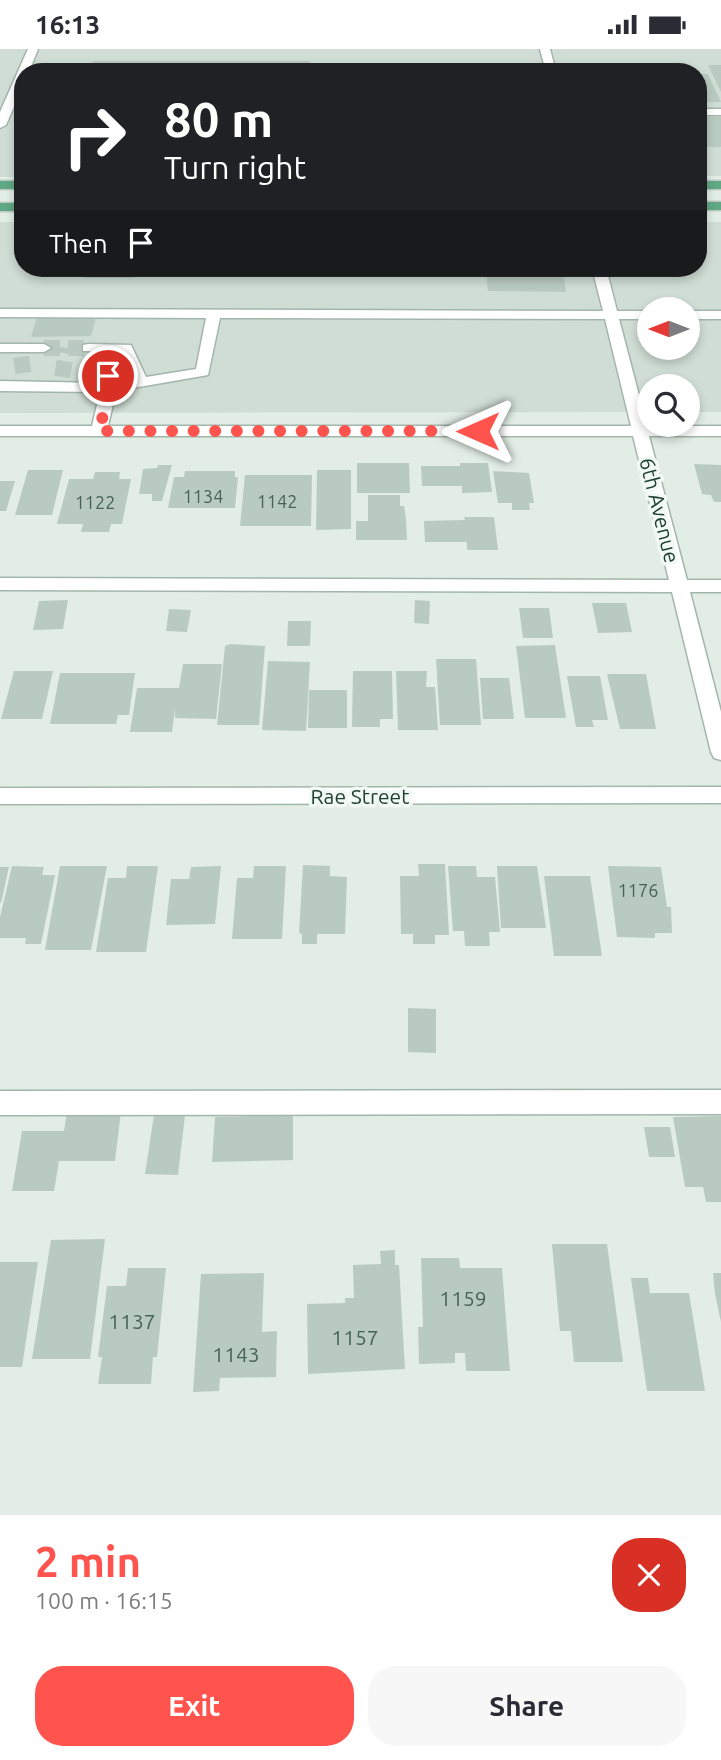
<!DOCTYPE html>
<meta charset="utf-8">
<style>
:root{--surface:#fff;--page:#f7f7f7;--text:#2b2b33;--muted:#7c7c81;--accent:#ff534d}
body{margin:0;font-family:Ubuntu,sans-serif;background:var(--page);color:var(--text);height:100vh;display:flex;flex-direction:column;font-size:26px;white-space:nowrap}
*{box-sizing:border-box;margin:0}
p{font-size:23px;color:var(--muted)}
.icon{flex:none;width:38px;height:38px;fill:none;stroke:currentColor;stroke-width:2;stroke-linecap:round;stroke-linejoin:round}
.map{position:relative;height:1466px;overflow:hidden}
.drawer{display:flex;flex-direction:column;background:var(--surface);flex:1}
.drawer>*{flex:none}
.hud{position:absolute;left:14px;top:14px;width:693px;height:214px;border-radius:28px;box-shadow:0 4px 10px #0003;background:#202124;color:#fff;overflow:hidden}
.needle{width:46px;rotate:270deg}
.tools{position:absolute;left:637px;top:248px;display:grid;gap:14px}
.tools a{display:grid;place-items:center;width:63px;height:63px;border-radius:50%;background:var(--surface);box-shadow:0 4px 10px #0003;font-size:35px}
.pin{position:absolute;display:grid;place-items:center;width:60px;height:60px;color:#fff;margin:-30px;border:4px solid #fff;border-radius:50%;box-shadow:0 2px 7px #0007}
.me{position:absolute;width:77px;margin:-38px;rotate:270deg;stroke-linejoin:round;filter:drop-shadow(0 0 5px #0008)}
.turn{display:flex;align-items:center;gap:24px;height:147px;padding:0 35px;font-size:32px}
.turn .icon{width:91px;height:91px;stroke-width:2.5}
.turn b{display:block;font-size:49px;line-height:60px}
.then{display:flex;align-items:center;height:66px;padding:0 35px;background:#0003;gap:14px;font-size:26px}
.round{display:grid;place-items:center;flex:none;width:74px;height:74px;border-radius:28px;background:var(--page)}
.overview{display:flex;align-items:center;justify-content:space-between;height:119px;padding:0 35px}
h1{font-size:42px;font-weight:700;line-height:52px;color:var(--accent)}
.cta{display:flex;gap:14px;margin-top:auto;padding:14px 35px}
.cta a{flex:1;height:80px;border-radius:28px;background:var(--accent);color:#fff;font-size:28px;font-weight:700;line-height:80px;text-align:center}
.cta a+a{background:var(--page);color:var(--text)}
.status{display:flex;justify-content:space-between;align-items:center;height:49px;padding:0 35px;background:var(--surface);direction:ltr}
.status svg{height:19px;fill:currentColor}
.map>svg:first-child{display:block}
</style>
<div class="status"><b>16:13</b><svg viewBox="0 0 49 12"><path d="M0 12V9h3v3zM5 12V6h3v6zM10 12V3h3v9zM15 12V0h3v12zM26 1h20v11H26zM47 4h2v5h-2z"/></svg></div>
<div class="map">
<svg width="721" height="1466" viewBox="0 0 721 1466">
<rect width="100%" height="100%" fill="#e1ede5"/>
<g fill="#cfddd4" fill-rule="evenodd">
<polygon points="0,0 721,0 721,127 698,127 698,23 23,23 23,128 0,128"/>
<path d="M0,173h23v46h675v-46h23v190h-33v-25h-39v25l-649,1zM649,261h39v38h-39z"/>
</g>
<g fill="#b9cbc0">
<polygon points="93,12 310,12 309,23 90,23"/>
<polygon points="708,16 721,16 721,43"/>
<polygon points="698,25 708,25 721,53 698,53"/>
<rect x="698" y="68" width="23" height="30"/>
<polygon points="87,219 137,219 134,229 85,229"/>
<polygon points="486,222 563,223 566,243 488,242"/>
<polygon points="37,268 96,268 91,287 31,288"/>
<polygon points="357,414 409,414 410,444 357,444"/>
<polygon points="460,414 488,414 492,443 462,444 462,437 422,437 421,417 460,417"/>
<polygon points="694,415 721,416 721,453 714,453 711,446 702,445"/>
<polygon points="158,416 172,416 162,452 152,452 152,445 139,445 143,420 157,419"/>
<polygon points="28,421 63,421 52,466 15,466"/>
<polygon points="317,421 351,421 351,480 316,481"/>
<polygon points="185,422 235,422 235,428 238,428 235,459 168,459 174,428 184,428"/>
<polygon points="493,422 529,424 534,454 529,454 530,461 512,461 512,454 498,454"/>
<polygon points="95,423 120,423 119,430 131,430 122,475 111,475 109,483 81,483 83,475 57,475 69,430 93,430"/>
<polygon points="245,426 312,426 311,477 240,477"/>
<polygon points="0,432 15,432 6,462 0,462"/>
<polygon points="368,446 400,446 400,457 404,457 406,470 407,491 356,491 356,472 368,472"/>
<polygon points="464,468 494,468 498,501 467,501 467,493 425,493 424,472 465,471"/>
<polygon points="68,551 63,580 33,581 39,552"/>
<polygon points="415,551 430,552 429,575 414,574"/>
<polygon points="592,554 626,554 632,583 598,584"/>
<polygon points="519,559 549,559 553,589 523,589"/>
<polygon points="169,560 191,561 187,583 166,582"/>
<polygon points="288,572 311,572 310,597 287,597"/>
<polygon points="230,595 265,597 259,676 217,676 225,597"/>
<polygon points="555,596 566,669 525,669 516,597"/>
<polygon points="436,610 476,610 481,676 440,676"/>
<polygon points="268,612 310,613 306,682 262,681"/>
<polygon points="183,615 222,615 216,670 175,669 175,659 172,683 130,683 137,639 179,639"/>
<polygon points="14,622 53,622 42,670 1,670"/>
<polygon points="353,622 392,622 393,670 380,670 380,678 352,678"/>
<polygon points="396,622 427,622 426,638 435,638 438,681 398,681"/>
<polygon points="60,624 135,624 129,666 118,666 116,675 50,675"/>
<polygon points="607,625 646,625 656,680 620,680"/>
<polygon points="567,627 600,627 608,671 592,671 594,678 576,678"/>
<polygon points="480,629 509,629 514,670 483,670"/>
<polygon points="309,641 347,641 347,679 308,679"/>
<polygon points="418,815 445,815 449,886 435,886 435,895 413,895 413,885 401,885 400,827 419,827"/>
<polygon points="303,816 330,817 330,827 347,828 345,885 317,885 317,895 302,895 302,885 299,884"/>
<polygon points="12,817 44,818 42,826 55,826 41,895 25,895 26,889 0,889 0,868"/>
<polygon points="60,817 107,817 91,901 45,901"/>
<polygon points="127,817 158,817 146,903 96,903 108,829 126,829"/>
<polygon points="221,817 215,875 166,876 171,830 189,830 191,818"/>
<polygon points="254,817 286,817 282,890 232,890 237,829 253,829"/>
<polygon points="448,817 476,817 477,828 495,828 500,883 489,883 490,897 465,897 464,882 453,882"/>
<polygon points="497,817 537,817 546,879 501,879"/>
<polygon points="608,817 661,818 667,858 671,858 672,884 655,884 655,889 617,888"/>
<polygon points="0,818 9,818 1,854 0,854"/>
<polygon points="544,827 590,827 602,907 554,907"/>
<polygon points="408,959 436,960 436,1004 408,1003"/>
<polygon points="121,1062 115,1112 59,1112 54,1142 12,1142 22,1082 64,1082 67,1063"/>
<polygon points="154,1066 185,1066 178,1126 145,1125"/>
<polygon points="293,1066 293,1111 212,1113 215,1068"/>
<polygon points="721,1067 721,1153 706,1153 703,1138 685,1138 673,1068"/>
<polygon points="644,1078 670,1078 675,1108 649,1108"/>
<polygon points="105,1190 90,1310 32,1310 51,1191"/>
<polygon points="552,1195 607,1195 623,1313 574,1313 571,1282 560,1282"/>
<polygon points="395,1201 395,1216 399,1216 405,1320 308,1325 307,1255 345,1254 345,1249 354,1249 353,1216 381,1215 380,1202"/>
<polygon points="421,1209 459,1209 460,1219 502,1219 510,1322 466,1322 465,1304 455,1304 455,1314 419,1315 418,1278 423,1278"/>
<polygon points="0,1213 38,1213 22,1318 0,1318"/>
<polygon points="128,1219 166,1219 157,1308 153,1308 151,1335 98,1335 102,1308 98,1308 107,1237 126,1237"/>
<polygon points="264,1224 262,1283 277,1282 276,1328 220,1329 219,1342 193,1343 201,1225"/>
<polygon points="713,1224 721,1224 721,1273 715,1245"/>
<polygon points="631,1229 648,1229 650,1244 689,1244 705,1342 647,1342"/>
</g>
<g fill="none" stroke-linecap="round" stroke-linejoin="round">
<g stroke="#bacac1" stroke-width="16" stroke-dasharray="16 8" stroke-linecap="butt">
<polyline points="44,299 88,299"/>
<polyline points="21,308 24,328"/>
<polyline points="103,308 108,327"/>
<polyline points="62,328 67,299"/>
</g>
<defs>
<g id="minor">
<polygon points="28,0 38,0 29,23 23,23 23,37 6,76 0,79 0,63"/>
<polygon points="540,0 550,0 556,23 546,23"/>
<rect x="698" y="60" width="23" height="6"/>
<path d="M592,219h14l11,43h32v8h-30l28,107h74v10h-72l38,144h34v12h-31l31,120v48l-7,-2 -3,-6 -39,-160 -672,-2v-12l669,2 -36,-144h-633v-10h92l8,-34 -100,-1v-10l101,2 -1,-7 8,-5 5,2 3,9 16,-2 -12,-28 -37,-1v-6l5,-1 43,1 15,32 50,-8 10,-51 -206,-1v-8l603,2zM220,269l385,1 26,107h-523l8,-35 92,-16z"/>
<rect x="688" y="262" width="33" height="8"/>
<polygon points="0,295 44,295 51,299 44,303 0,303"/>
<polygon points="721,738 721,754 0,755 0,739"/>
<polygon points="721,1041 721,1065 0,1066 0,1042"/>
</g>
<g id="major">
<rect x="0" y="132" width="23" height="8"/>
<rect x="698" y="132" width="23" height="8"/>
<rect x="698" y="153" width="23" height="8"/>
<rect x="0" y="154" width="23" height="8"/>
</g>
</defs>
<use href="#minor" stroke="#a3b6ab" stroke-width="3"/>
<use href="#major" stroke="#c0cac5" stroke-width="3"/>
<use href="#minor" fill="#fff" fill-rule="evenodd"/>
<use href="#major" fill="#60a886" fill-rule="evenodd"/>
</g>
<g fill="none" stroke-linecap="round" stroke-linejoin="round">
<polyline stroke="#ff534d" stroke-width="12" stroke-dasharray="0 21.6" points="108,327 110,339 99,382 478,382"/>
</g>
<g text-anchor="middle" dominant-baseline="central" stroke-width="7" stroke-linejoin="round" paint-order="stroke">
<g font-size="18" fill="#466354">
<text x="203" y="447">1134</text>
<text x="277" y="452">1142</text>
<text x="95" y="453">1122</text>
<text x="638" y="841">1176</text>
</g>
<g font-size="21" fill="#1f4030" stroke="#f2f9f4">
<text transform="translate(660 461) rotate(76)">6th Avenue</text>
<text x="360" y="747">Rae Street</text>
</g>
<g font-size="21" fill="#466354">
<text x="463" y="1249">1159</text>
<text x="132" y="1272">1137</text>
<text x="355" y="1288">1157</text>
<text x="236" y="1305">1143</text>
</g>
</g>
</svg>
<div class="tools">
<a><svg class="needle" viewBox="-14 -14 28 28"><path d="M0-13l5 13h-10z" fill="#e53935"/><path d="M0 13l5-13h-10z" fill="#7c7c81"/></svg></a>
<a><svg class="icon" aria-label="search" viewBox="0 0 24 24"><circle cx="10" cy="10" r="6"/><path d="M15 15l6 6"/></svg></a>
</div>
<div class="pin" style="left:108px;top:327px;background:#d93025"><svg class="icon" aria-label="arrive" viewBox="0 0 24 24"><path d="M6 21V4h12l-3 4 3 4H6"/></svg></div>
<svg class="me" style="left:478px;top:382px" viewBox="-20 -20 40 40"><path d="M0-17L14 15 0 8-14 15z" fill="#ff534d" stroke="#fff" stroke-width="4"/></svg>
<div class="hud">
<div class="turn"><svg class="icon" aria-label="right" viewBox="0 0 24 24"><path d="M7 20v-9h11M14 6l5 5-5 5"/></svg><div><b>80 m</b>Turn right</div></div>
<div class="then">Then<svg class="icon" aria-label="arrive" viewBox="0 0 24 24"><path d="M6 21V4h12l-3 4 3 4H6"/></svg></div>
</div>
</div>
<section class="drawer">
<div class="overview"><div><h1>2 min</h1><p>100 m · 16:15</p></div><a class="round" style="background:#d93025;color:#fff"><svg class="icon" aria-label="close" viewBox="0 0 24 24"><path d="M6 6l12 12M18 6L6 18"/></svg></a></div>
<div class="cta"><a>Exit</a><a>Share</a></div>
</section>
